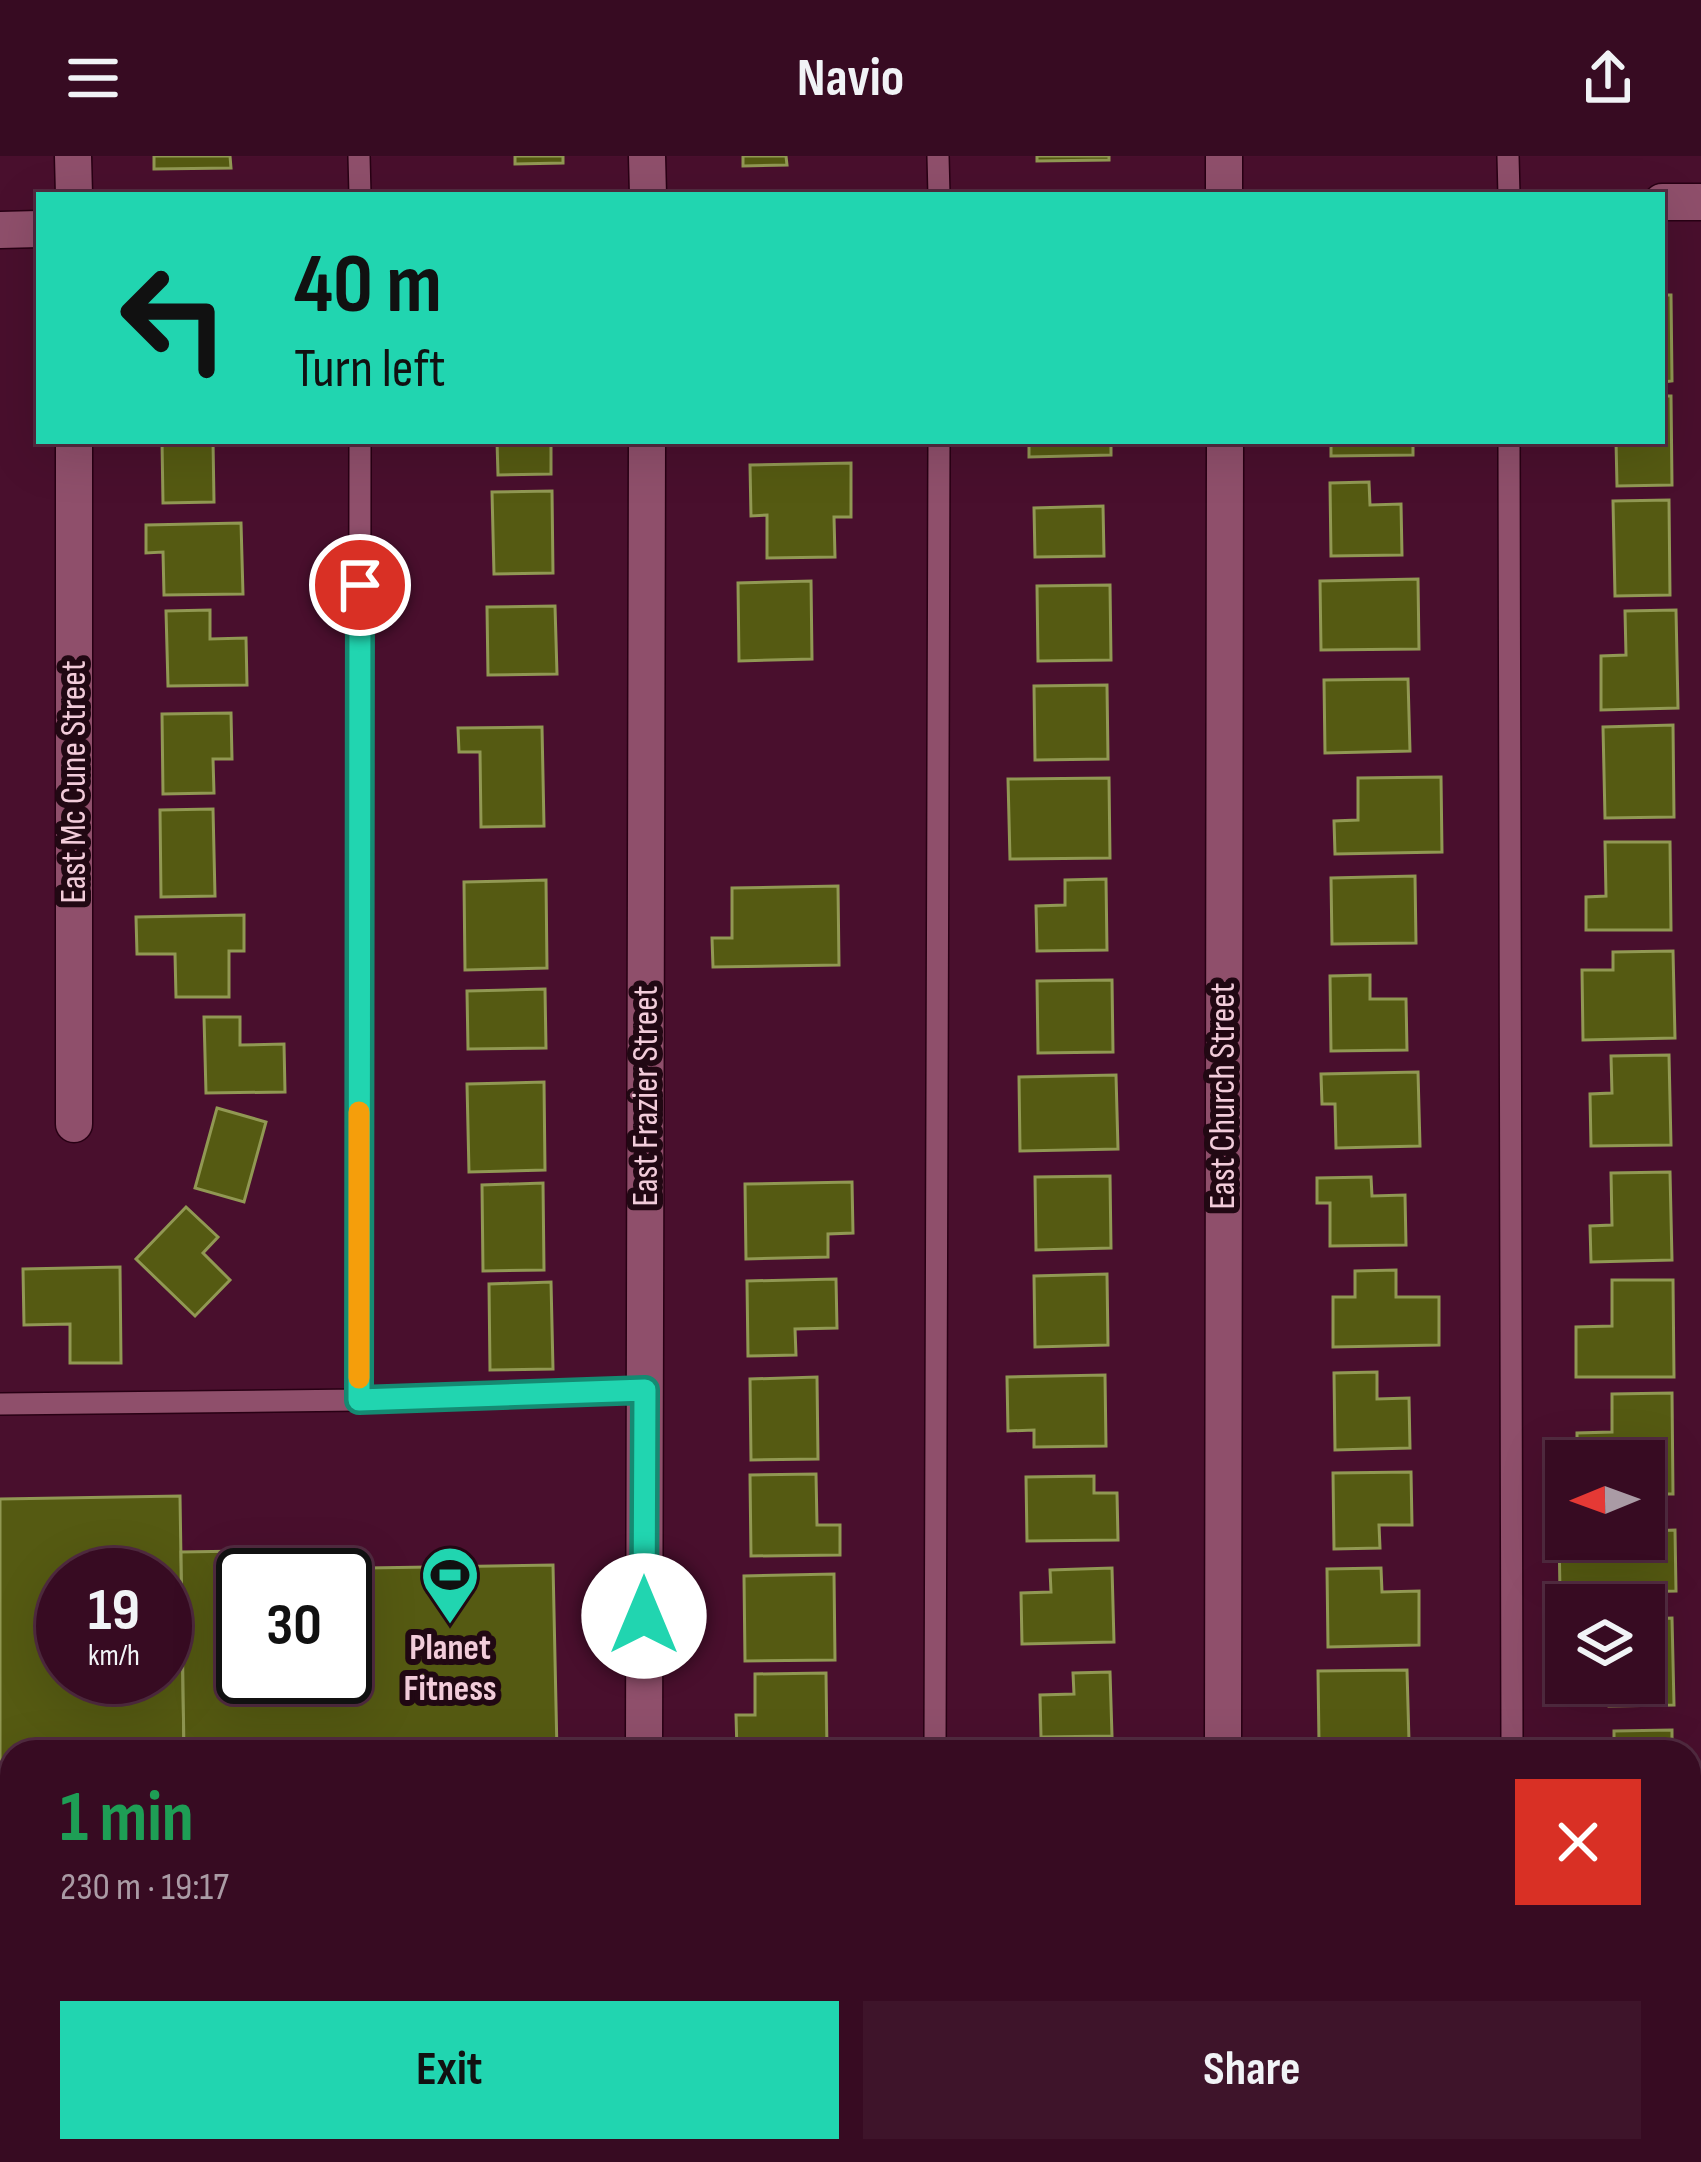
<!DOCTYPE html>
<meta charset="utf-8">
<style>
:root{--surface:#370b22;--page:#3e142a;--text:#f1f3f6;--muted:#aa9ba5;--line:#512b40;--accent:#21d5b0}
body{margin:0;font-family:"Sofia Sans Condensed",sans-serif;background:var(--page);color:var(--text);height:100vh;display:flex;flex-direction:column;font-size:45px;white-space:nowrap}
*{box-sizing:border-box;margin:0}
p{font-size:39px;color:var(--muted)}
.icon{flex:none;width:66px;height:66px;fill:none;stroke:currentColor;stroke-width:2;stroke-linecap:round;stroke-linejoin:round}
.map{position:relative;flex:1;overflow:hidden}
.details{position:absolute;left:0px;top:1584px;width:1701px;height:423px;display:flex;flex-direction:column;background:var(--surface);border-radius:36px 36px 0 0;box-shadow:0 12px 48px #0002,0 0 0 3px var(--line)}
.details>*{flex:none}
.hud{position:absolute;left:36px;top:36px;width:1629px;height:252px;border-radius:0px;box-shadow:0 12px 48px #0002,0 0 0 3px var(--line);background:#21d5b0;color:#111;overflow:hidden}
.needle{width:78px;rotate:269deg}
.controls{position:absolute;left:1545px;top:1284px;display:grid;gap:24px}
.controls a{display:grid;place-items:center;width:120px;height:120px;border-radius:0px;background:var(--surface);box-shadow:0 12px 48px #0002,0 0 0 3px var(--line);font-size:60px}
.speed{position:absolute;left:36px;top:1392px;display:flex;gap:24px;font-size:60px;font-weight:700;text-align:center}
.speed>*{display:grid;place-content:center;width:156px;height:156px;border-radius:50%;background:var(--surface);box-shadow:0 12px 48px #0002,0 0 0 3px var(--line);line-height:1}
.speed small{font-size:30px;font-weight:400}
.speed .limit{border:6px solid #111;border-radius:18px;background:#fff;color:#111}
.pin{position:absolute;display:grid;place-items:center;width:102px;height:102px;color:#fff;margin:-51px;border:6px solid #fff;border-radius:50%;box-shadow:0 3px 12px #0007}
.me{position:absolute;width:132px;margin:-66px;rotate:0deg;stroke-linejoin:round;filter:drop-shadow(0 0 9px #0008)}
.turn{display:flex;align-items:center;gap:42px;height:252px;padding:0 60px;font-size:54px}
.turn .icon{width:156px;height:156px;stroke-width:2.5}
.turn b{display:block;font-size:84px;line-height:102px}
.round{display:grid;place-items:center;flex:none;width:126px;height:126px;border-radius:0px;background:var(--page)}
.headline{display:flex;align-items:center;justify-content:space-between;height:204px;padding:0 60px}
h1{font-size:72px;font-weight:700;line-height:90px;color:#1e9e55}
.action{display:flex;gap:24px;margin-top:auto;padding:24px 60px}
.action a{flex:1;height:138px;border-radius:0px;background:var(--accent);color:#111;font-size:48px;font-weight:700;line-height:138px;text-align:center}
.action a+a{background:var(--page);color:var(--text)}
header{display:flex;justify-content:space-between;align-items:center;height:156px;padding:0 60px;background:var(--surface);font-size:54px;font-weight:700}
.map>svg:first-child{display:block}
</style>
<header><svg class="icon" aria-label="menu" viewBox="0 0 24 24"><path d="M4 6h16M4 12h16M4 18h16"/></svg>Navio<svg class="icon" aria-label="share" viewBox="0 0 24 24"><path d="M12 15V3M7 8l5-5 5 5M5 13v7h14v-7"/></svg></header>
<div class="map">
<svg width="1701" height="2006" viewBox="0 0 1701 2006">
<rect width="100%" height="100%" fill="#490f2d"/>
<g fill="#555a12" stroke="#919853" stroke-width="3" fill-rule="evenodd">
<polygon points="154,0 230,0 231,12 154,13"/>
<polygon points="515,0 563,0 563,7 515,8"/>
<polygon points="743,0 786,0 787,9 743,10"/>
<polygon points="1037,0 1109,0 1109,4 1037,5"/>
<polygon points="1662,139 1671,139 1672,225 1662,226"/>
<polygon points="1662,240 1671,240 1672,329 1617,330 1616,285 1662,285"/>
<polygon points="162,285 213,285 214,346 163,347"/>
<polygon points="497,285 551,285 551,318 498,319"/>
<polygon points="1029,285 1111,285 1111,299 1029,301"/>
<polygon points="1331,285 1413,285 1413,299 1331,300"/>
<polygon points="851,307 851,361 834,361 835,401 767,402 767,359 751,360 750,309"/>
<polygon points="1369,326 1370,349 1401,348 1402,399 1331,400 1330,327"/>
<polygon points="552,335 553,417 494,418 492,336"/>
<polygon points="1669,344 1670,439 1615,440 1613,345"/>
<polygon points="1103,350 1104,400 1035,401 1034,352"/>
<polygon points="241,367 243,438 164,439 163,396 146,397 146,369"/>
<polygon points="1418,423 1419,493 1321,494 1320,425"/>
<polygon points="811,425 812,503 739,505 738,427"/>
<polygon points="1110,429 1111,504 1038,505 1037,430"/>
<polygon points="555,450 557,518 488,519 487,451"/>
<polygon points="210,454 210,483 246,482 247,529 168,530 166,455"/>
<polygon points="1676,454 1678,552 1601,554 1601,500 1626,499 1625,455"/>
<polygon points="1408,523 1410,595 1325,597 1324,524"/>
<polygon points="1107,529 1108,603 1035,604 1034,530"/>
<polygon points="231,557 232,603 213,603 214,637 163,638 162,558"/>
<polygon points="1673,569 1674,661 1605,662 1603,571"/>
<polygon points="542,571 544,670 481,671 480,596 459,596 458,572"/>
<polygon points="1441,621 1442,696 1335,698 1334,665 1358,664 1358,622"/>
<polygon points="1109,622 1110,702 1010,703 1008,623"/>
<polygon points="213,653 215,740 161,741 160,654"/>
<polygon points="1605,686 1670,686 1671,774 1586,774 1586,741 1606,740"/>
<polygon points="1415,720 1416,787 1332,788 1331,722"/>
<polygon points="1106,723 1107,794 1037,795 1036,750 1065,749 1065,724"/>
<polygon points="546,724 547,812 465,814 464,726"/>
<polygon points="838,730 839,809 713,811 712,782 732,782 732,732"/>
<polygon points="244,759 244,795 229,795 229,841 176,841 175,798 137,798 136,761"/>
<polygon points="1673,795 1675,882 1583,884 1582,814 1613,814 1613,796"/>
<polygon points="1370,819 1370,843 1406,843 1407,894 1331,895 1330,820"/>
<polygon points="1112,824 1113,896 1038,897 1037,825"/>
<polygon points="545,833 546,892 468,893 467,835"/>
<polygon points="204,861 240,861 240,889 284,888 285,936 206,937"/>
<polygon points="1669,899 1671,989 1591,990 1590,938 1612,937 1611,900"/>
<polygon points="1418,916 1420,990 1336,992 1335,948 1322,948 1321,918"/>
<polygon points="1116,919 1118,993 1020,995 1019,921"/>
<polygon points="544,926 545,1014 469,1016 467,928"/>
<polygon points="217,952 266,966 244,1046 195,1032"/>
<polygon points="1670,1016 1672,1104 1591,1106 1590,1070 1612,1069 1611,1017"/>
<polygon points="1110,1020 1111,1092 1036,1094 1035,1021"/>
<polygon points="1371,1021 1372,1040 1405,1039 1406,1089 1330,1090 1330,1047 1317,1047 1317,1022"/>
<polygon points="852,1026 853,1077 828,1078 828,1101 746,1103 745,1028"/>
<polygon points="543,1027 544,1114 483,1115 482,1029"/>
<polygon points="186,1051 218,1081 203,1097 230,1124 195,1160 136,1103"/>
<polygon points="120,1111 121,1207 70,1207 70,1168 24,1169 23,1113"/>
<polygon points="1396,1114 1396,1141 1439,1141 1439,1189 1333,1191 1333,1141 1355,1141 1355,1115"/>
<polygon points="1107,1118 1108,1189 1035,1191 1034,1120"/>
<polygon points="836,1123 837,1172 795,1173 796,1199 748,1200 747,1125"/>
<polygon points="1612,1124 1673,1124 1674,1221 1576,1221 1576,1171 1612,1170"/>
<polygon points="551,1126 553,1213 490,1214 489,1128"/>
<polygon points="1377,1216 1377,1243 1409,1242 1410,1292 1335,1294 1334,1217"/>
<polygon points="1105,1219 1106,1290 1034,1291 1034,1274 1008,1275 1007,1221"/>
<polygon points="817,1221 818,1303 751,1304 750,1223"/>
<polygon points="1672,1237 1673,1338 1644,1338 1644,1305 1577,1305 1577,1277 1612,1276 1612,1238"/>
<polygon points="1411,1316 1412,1369 1379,1369 1380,1392 1334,1393 1333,1317"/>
<polygon points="816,1318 817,1369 840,1369 840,1399 751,1400 750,1319"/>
<polygon points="1094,1320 1094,1337 1117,1337 1118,1384 1027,1385 1026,1321"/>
<path d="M180,1340l4,256h-172v100h-12v-353zM63,1419h102v102h-102z"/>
<polygon points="1675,1374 1676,1435 1560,1437 1559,1376 1566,1376 1566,1383 1644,1383 1644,1375"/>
<path d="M243,1395l1,19 309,-5 4,187h-373l-3,-200zM243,1419h102v102h-102z"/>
<polygon points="1112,1412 1114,1486 1022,1488 1021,1437 1051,1436 1050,1414"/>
<polygon points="1381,1412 1382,1436 1419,1435 1419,1489 1328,1491 1327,1413"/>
<polygon points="834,1418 835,1504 745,1505 744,1420"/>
<polygon points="1672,1462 1674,1549 1609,1550 1608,1527 1644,1527 1644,1463"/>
<polygon points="1407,1514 1409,1585 1319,1586 1318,1515"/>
<polygon points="1110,1516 1112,1580 1041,1581 1040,1539 1074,1538 1073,1517"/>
<polygon points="826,1517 827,1596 737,1596 736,1559 755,1559 755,1518"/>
<polygon points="1672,1574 1672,1596 1614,1596 1614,1575"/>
<polygon points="853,1995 853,2006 708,2006 708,1997"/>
<rect x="1604" y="1995" width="72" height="11"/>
</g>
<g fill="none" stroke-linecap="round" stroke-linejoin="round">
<defs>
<g id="lane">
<polyline points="359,0 360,39"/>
<polyline points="938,0 939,39"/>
<polyline points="1508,0 1509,39"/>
<polyline points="1509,285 1512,1596"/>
<polyline points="359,1244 360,285"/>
<polyline points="0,1248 359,1244 645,1234"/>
<polyline points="935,1596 939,285"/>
<polyline points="1513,1995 1513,2006"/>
<polyline points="934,2006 934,1995"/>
</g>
<g id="street">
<polyline points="73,0 74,39"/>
<polyline points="647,0 648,39"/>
<polyline points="1224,0 1224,39"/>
<polyline points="1662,46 1701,46"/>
<polyline points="0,74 39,73"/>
<polyline points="74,968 74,285"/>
<polyline points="644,1596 647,285"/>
<polyline points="1223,1596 1225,285"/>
<polyline points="645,2006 645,1995"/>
<polyline points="1222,2006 1222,1995"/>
</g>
</defs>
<use href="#lane" stroke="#280014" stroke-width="24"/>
<use href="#street" stroke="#280014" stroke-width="39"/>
<use href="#lane" stroke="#8f4f6b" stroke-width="21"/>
<use href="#street" stroke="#8f4f6b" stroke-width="36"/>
</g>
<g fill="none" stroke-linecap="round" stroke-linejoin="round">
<defs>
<polyline id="route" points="360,429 359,1244 645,1234 644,1460"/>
</defs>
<use href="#route" stroke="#158a72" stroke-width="30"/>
<use href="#route" stroke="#21d5b0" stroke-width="21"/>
<polyline stroke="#f59e0b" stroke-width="21" points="359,1222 359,956"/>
</g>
<defs>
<symbol id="stadium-pin" viewBox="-11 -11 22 30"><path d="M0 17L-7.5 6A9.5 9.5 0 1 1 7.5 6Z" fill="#21d5b0" stroke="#210813"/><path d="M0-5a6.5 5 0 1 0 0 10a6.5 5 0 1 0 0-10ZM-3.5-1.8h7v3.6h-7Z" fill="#111"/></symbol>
</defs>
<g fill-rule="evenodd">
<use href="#stadium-pin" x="417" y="1386" width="66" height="90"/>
</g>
<g text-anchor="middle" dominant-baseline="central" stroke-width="12" stroke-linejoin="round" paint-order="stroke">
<g font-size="36" fill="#f2ccda" stroke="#210813">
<text transform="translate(74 626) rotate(-90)">East Mc Cune Street</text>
<text transform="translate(646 940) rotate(-90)">East Frazier Street</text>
<text transform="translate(1223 940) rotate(-90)">East Church Street</text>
</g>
<g font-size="36" font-weight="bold" fill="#f2ccda" stroke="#210813">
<text x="450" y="1492">Planet<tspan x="450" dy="41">Fitness</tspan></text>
</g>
</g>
</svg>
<div class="controls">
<a><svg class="needle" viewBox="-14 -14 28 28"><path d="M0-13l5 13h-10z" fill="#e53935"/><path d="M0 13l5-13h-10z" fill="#aa9ba5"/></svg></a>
<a><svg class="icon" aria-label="layers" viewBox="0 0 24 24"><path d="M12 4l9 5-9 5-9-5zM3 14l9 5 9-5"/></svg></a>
</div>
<div class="speed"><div>19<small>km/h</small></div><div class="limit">30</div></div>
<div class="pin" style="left:360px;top:429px;background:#d93025"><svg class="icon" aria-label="arrive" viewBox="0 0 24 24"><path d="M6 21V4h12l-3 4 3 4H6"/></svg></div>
<svg class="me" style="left:644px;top:1460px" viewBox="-20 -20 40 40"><circle r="19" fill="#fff"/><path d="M0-13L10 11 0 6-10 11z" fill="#21d5b0"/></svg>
<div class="hud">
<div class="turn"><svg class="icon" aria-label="left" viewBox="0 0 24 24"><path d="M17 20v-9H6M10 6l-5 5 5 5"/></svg><div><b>40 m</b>Turn left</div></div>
</div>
<section class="details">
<div class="headline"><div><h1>1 min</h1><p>230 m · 19:17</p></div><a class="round" style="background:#d93025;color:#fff"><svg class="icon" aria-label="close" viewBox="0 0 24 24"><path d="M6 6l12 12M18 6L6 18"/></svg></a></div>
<div class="action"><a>Exit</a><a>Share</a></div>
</section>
</div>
